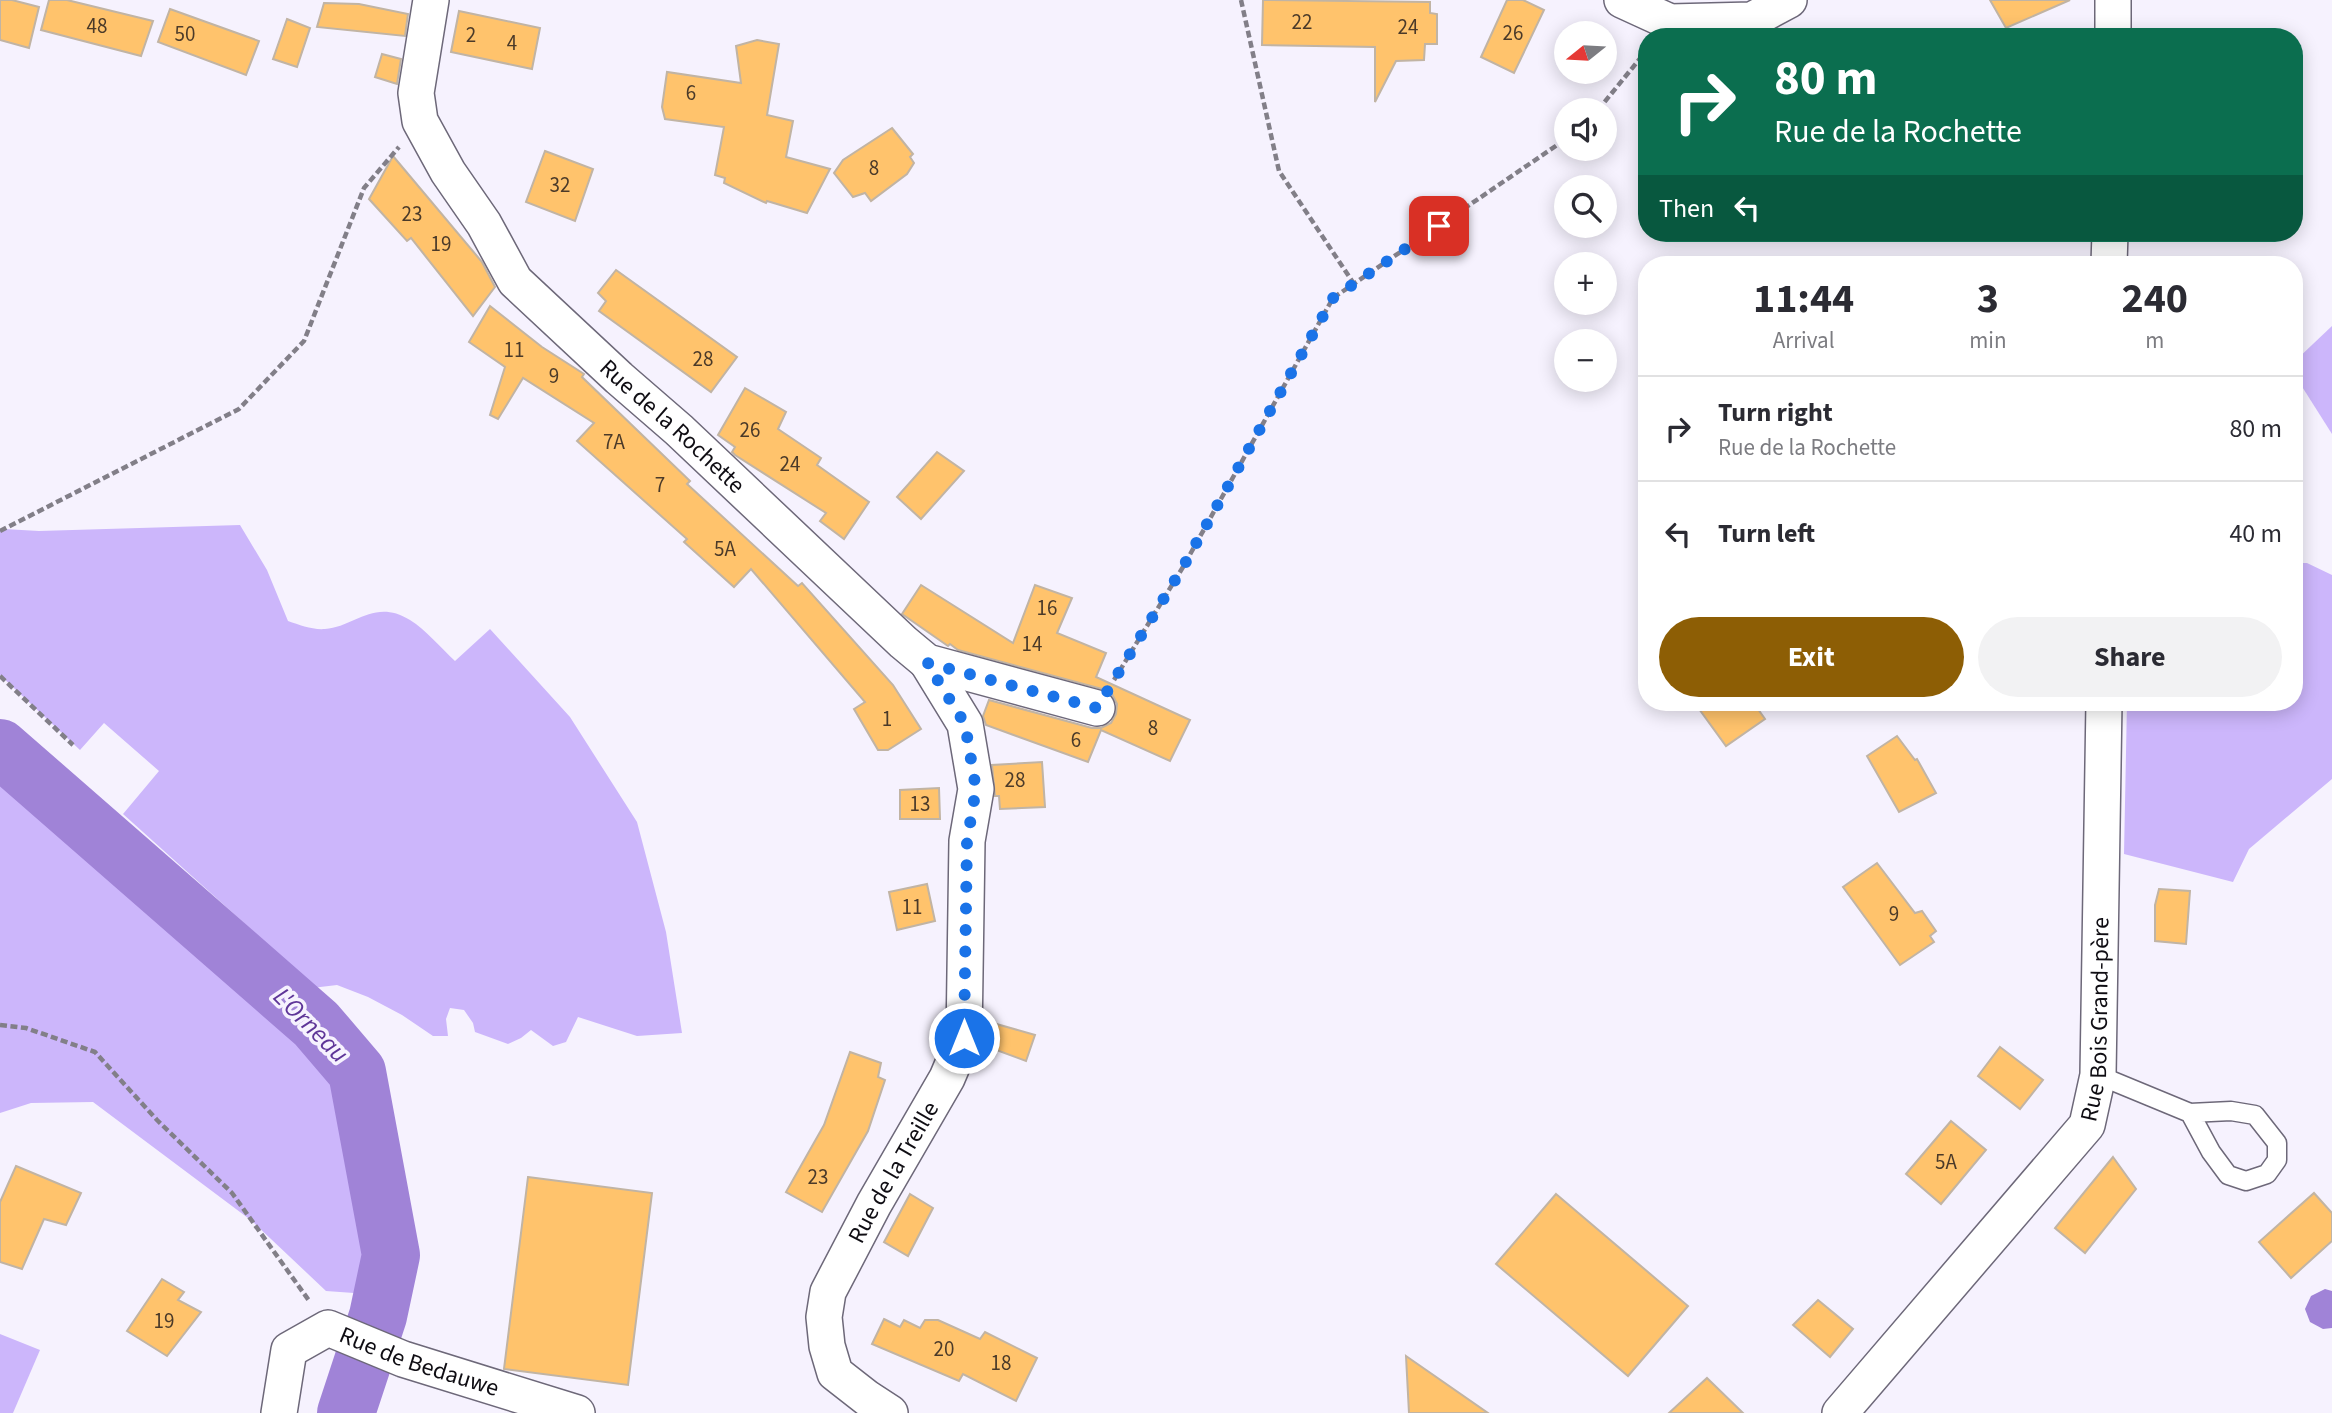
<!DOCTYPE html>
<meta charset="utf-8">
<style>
:root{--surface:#fff;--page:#f2f2f3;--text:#2b2b33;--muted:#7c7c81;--line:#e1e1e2;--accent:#8d5e05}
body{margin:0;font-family:"Source Sans 3",sans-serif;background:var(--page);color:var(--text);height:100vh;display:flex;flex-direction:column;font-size:26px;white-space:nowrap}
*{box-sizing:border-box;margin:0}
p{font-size:23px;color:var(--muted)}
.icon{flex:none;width:38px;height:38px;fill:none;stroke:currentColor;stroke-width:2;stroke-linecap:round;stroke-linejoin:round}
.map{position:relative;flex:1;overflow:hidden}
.sheet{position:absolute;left:1638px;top:256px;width:665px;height:455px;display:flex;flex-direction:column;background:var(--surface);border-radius:28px;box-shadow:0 4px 18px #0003}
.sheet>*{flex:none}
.banner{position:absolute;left:1638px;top:28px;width:665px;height:214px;border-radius:28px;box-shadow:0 4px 18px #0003;background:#0b6e4f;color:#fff;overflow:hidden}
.needle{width:46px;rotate:252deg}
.buttons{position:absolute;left:1554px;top:21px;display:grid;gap:14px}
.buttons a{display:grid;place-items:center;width:63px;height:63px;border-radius:50%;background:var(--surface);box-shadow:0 4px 18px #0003;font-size:35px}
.pin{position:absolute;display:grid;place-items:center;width:60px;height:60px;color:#fff;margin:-30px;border-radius:14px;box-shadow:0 4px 10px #0006}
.me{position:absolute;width:77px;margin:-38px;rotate:0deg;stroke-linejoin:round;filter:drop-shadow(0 0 5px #0008)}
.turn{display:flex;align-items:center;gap:24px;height:147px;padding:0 21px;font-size:32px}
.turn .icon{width:91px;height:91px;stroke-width:2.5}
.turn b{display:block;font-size:49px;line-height:60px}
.then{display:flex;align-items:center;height:66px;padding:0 21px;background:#0003;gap:14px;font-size:26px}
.eta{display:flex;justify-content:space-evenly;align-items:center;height:119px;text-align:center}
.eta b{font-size:42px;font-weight:700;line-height:49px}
.cta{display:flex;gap:14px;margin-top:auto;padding:14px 21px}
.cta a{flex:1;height:80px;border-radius:42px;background:var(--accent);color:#fff;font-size:28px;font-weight:700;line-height:80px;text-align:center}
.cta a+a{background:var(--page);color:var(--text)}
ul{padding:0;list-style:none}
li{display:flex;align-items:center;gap:21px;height:105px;padding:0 21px;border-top:2px solid var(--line)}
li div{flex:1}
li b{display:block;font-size:26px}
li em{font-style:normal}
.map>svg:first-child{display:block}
</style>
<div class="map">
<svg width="2332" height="1413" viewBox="0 0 2332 1413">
<rect width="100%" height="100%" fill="#f6f2fe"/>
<g fill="#ccb6fb">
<polygon points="2332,326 2332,434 2294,374 2294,362"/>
<path d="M240,525l27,45 21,51c12,4 24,9 37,8 30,-2 49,-31 85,-9 16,10 31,28 45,41l35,-32 80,88 67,105 29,110 16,101 -45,3 -59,-19 -12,25 -13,4 -22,-16 -10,8 -13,6 -33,-12 -2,-9 -9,-13 -14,-2 -4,11 2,17h-15l-31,-21 -34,-18 -31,-12 -25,3 -17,-19 -172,-155 36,-43 -55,-48 -24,27 -80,-75v-144l4,-2 35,2z"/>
<polygon points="2294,563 2307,563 2332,575 2332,779 2249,849 2233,882 2124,854 2127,702 2294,702"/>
<polygon points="0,763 318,1045 340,1078 374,1243 368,1294 326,1291 252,1221 93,1102 31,1103 0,1113"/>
<polygon points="0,1334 40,1350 13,1413 0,1413"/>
</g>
<polygon fill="#a083d7" points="2325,1289 2332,1291 2332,1328 2323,1329 2310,1322 2305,1309 2311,1296"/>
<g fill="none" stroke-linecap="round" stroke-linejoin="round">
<polyline stroke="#a083d7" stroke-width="58" points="0,748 316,1024 357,1072 391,1255 378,1316 346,1413"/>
</g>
<g fill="#ffc36c" stroke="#c1b4a4" stroke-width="2">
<polygon points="0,0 12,0 39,7 29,48 0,40"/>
<polygon points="49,0 67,0 153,21 141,56 41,30"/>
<polygon points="1263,0 1430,2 1430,13 1437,14 1437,44 1425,44 1424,60 1396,61 1375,102 1375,47 1262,45"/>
<polygon points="1507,0 1523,0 1544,10 1514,73 1481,57"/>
<polygon points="1990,0 2070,0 2006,28"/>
<polygon points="324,3 359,4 408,14 405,36 317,27"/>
<polygon points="170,9 259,41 246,75 158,42"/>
<polygon points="459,11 540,28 532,69 451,52"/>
<polygon points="287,19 310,28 297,67 273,59"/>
<polygon points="757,40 779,44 767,115 793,121 786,157 830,169 807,213 767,201 766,203 724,183 725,178 715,175 724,127 665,119 662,107 667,72 741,83 736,46"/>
<polygon points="382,54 401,59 397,84 375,77"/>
<polygon points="892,128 913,154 910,157 914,163 907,174 871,201 865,193 853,197 834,173 843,160"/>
<polygon points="545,151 593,169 575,221 526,202"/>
<polygon points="393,156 482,262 495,287 473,316 411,238 407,241 369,199"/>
<polygon points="616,270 737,357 711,392 599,311 606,301 598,293"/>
<polygon points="490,306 542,347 584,374 582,377 690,481 687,484 798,586 802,583 893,685 921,729 888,750 878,750 854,709 865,702 751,569 734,587 684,542 687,539 577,441 594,423 523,378 498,419 490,415 505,367 469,342"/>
<polygon points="745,388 786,412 778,429 821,458 817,465 869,502 844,539 820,521 826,513 735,455 732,452 735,447 718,435"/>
<polygon points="937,452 964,471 921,519 897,497"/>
<polygon points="921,585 1013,643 1035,585 1072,598 1057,633 1106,653 1096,677 1190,720 1170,761 1101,730 1088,762 986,725 983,716 989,700 1092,728 1101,728 1111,723 1116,714 1117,704 1112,694 1102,689 958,650 950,644 948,646 902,614"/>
<polygon points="1694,702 1753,702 1765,719 1726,746"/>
<polygon points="1897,736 1915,760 1917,759 1936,793 1899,812 1867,756"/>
<polygon points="1042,762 1045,807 1000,809 999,796 995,796 992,765"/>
<polygon points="939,788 940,819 900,819 900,790"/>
<polygon points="1877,863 1915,913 1922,911 1936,931 1930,936 1934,942 1900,965 1843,887"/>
<polygon points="927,884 935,921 897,930 889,892"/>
<polygon points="2159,889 2190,891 2186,944 2155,941 2155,905"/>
<polygon points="986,1021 1035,1035 1026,1061 983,1045"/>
<polygon points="2000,1047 2043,1080 2020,1109 1978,1076"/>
<polygon points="850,1052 881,1063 878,1077 885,1080 868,1131 822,1212 786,1192 824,1125"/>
<polygon points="1951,1121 1986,1150 1941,1204 1906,1174"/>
<polygon points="2113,1157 2136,1189 2085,1253 2055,1228"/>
<polygon points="16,1166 81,1193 66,1225 44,1219 22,1269 0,1262 0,1202"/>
<polygon points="528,1177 652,1193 628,1385 504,1369"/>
<polygon points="2314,1193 2332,1213 2332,1241 2291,1278 2259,1242"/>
<polygon points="910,1194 933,1208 908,1256 884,1242"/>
<polygon points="1556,1194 1688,1306 1628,1376 1496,1264"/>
<polygon points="162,1279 184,1292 178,1300 201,1312 167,1356 127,1331"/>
<polygon points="1818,1300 1853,1329 1830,1357 1793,1325"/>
<polygon points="884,1319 900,1327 904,1320 920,1328 925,1320 938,1320 980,1339 985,1332 1037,1358 1016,1401 963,1374 959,1381 872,1344"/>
<polygon points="1406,1356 1488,1413 1409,1413"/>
<polygon points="1707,1378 1743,1413 1669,1413"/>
</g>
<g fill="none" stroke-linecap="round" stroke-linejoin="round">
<defs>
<polyline id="lane" points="2098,1075 2190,1113 2211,1152 2228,1175 2246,1181 2267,1174 2277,1160 2277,1143 2255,1115 2231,1111 2190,1113"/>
<g id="street">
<path id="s1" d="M431,0l-15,93 4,28 28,51 36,52 31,57 104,97 60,52 224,212 24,20 170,46"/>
<polyline points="1622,0 1670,22 1752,20 1789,0"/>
<polyline points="2113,37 2113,0"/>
<polyline points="2109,264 2110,233"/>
<path id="s2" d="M279,1413l10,-63 39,-22 75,31 174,54"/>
<path id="s3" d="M890,1413l-23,-15 -32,-25 -8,-27 -3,-29 4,-25 46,-88 73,-126 17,-40 3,-197 9,-52 -11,-65 -38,-62"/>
<path id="s4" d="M1840,1413l247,-288 11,-50 6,-373"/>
</g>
</defs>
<use href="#lane" stroke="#6d6879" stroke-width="21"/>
<use href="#street" stroke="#6d6879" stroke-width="38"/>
<g stroke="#827f88" stroke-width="4.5" stroke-dasharray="7 3.5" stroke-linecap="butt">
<polyline points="1241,0 1279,171 1354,284"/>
<polyline points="1598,110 1647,50"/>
<polyline points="0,531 239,409 304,341 364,188 399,147"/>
<polyline points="0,676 73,745"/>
<polyline points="1114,680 1183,567 1333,298 1566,139"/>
<polyline points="0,1025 26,1028 95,1052 157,1120 232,1193 310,1302"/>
</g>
<use href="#lane" stroke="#fff" stroke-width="18"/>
<use href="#street" stroke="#fff" stroke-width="35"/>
</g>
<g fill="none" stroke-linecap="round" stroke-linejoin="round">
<polyline stroke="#1a73e8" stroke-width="12" stroke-dasharray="0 21.6" points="964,1038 967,841 976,789 965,724 927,663 1097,708 1183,567 1333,298 1439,226"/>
</g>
<g text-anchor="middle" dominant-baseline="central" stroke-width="7" stroke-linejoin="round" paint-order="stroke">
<g font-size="21" fill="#4b3a29">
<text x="1302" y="22">22</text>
<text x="97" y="26">48</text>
<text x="1408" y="27">24</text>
<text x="1513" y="33">26</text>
<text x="185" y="34">50</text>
<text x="471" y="35">2</text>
<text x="512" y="43">4</text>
<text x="691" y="93">6</text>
<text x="874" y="168">8</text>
<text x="560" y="185">32</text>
<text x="412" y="214">23</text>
<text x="441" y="244">19</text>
<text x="514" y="350">11</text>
<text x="703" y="359">28</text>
<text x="554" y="376">9</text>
<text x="750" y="430">26</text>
<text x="614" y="442">7A</text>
<text x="790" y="464">24</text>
<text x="660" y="485">7</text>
<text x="725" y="549">5A</text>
<text x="1047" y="608">16</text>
<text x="1032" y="644">14</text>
<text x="887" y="719">1</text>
<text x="1153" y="728">8</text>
<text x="1076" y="740">6</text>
<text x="1015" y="780">28</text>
<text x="920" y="804">13</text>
<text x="912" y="907">11</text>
<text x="1894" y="914">9</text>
<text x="1946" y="1162">5A</text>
<text x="818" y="1177">23</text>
<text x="164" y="1321">19</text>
<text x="944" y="1349">20</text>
<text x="1001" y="1363">18</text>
</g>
<g font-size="24" fill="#0f0d13" stroke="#f6f2fe">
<text stroke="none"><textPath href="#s1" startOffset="523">Rue de la Rochette</textPath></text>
<text stroke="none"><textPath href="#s4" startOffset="486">Rue Bois Grand-père</textPath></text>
<text stroke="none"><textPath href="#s3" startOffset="287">Rue de la Treille</textPath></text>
<text stroke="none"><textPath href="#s2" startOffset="206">Rue de Bedauwe</textPath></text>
</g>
<g font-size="26" font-style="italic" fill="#5e3598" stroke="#f6f2fe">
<text transform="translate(311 1025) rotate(45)">L'Orneau</text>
</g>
</g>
</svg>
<div class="buttons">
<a><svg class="needle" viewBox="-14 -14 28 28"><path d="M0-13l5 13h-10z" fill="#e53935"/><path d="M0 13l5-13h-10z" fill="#7c7c81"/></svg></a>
<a><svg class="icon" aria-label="sound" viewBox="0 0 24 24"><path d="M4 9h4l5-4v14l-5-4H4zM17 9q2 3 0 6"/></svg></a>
<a><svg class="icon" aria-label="search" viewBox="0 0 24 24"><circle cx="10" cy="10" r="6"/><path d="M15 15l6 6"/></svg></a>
<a>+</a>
<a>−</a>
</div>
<div class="pin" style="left:1439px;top:226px;background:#d93025"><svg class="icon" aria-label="arrive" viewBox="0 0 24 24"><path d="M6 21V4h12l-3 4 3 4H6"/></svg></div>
<svg class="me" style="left:964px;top:1038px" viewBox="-20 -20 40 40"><circle r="17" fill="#1a73e8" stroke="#fff" stroke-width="3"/><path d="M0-11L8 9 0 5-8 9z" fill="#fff"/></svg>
<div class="banner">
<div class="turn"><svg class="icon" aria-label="right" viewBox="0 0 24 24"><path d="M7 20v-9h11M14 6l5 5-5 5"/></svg><div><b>80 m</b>Rue de la Rochette</div></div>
<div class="then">Then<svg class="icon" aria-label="left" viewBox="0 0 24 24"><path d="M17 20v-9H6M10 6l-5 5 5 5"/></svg></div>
</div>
<section class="sheet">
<div class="eta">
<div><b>11:44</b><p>Arrival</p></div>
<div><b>3</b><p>min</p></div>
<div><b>240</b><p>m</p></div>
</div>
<ul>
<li><svg class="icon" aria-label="right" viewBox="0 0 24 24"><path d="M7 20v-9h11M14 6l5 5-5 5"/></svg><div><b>Turn right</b><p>Rue de la Rochette</p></div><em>80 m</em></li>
<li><svg class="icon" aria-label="left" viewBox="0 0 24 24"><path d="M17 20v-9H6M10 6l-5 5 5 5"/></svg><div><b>Turn left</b></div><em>40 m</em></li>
</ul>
<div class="cta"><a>Exit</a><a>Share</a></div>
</section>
</div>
